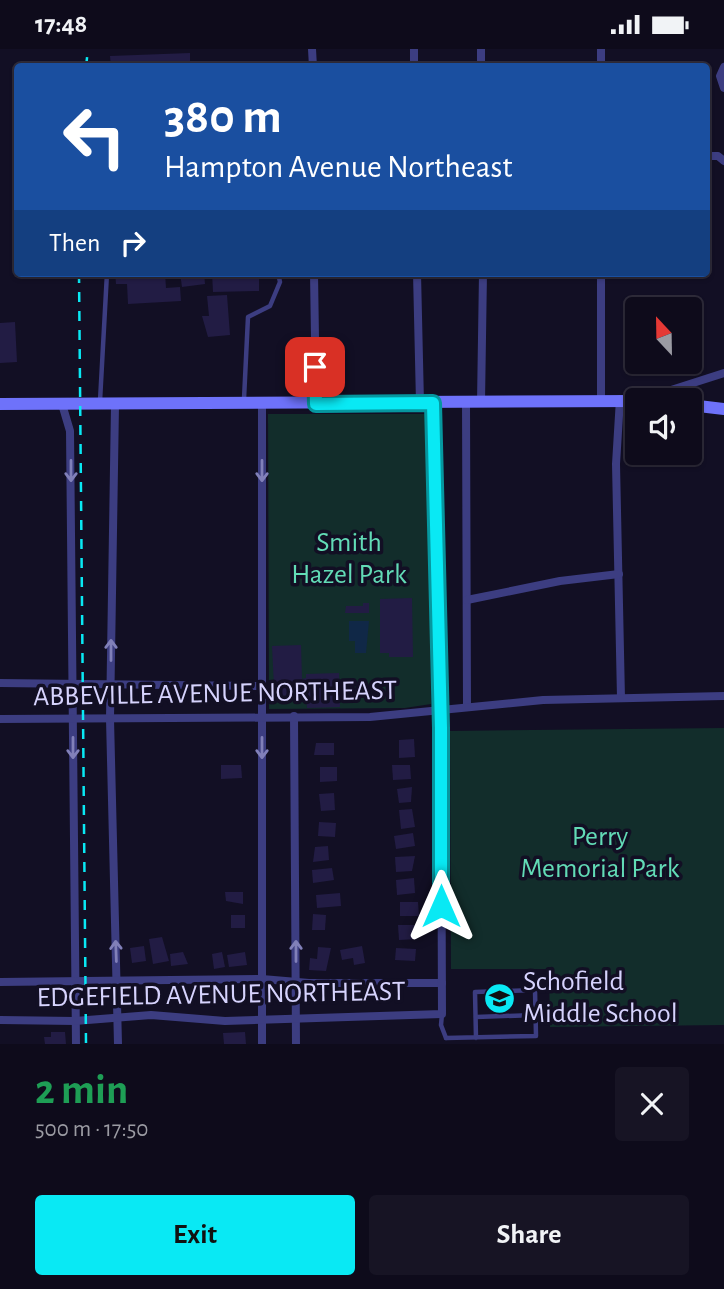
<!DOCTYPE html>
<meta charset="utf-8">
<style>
:root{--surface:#0e0b1b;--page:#171424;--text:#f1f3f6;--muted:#9b9ba3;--line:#2e2b3a;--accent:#09e9f4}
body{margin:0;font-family:"Alegreya Sans",sans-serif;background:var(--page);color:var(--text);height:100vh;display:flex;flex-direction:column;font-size:26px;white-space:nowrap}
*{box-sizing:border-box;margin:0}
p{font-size:23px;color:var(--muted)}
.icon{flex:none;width:38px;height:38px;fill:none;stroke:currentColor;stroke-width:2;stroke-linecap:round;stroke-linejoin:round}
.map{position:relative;height:995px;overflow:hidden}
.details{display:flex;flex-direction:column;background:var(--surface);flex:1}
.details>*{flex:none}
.hud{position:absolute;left:14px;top:14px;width:696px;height:214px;border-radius:7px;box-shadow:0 2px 5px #0004,0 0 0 2px var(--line);background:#1a4fa0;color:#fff;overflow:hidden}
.needle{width:46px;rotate:338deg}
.fabs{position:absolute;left:625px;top:248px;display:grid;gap:14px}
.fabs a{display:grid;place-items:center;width:77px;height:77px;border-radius:7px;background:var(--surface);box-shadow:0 2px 5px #0004,0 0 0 2px var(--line);font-size:35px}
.pin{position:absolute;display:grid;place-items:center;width:60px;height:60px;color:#fff;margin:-30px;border-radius:14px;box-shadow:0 4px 10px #0006}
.me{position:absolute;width:77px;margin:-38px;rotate:0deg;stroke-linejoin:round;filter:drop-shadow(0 0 5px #0008)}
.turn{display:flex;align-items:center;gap:24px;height:147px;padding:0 35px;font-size:32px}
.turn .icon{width:91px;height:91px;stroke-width:2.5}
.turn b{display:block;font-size:49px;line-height:60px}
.then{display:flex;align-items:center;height:66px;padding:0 35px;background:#0003;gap:14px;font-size:26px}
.round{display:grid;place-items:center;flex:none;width:74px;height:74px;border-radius:7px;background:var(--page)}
.summary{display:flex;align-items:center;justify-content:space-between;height:119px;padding:0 35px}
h1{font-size:42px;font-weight:700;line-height:52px;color:#1e9e55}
.primary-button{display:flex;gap:14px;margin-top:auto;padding:14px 35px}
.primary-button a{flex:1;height:80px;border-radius:7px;background:var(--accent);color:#111;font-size:28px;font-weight:700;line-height:80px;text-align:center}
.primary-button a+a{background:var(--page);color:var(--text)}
.status{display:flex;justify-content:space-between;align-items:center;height:49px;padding:0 35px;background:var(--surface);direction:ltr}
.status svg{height:19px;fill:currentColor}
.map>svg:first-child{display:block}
</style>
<div class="status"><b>17:48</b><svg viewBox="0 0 49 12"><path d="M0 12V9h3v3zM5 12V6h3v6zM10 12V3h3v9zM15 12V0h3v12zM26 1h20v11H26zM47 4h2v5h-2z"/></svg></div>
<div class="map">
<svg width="724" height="995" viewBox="0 0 724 995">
<rect width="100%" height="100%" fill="#120f24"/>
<g fill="#122d2b">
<polygon points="268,365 428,365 431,655 405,659 269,660"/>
<polygon points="724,679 724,976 550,978 549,920 451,920 450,682"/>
</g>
<polygon fill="#102847" points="349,572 369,572 366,604 355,604 355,592 349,592"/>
<g fill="#221c44">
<polygon points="190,4 190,18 111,18 110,7"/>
<polygon points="115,224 165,224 166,239 180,238 181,252 128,255 127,235 116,235"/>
<polygon points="180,224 204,224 205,235 182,238"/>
<polygon points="212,224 259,224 259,242 213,243"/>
<polygon points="227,246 230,286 208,288 202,267 209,267 207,247"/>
<polygon points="15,273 17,313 0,314 0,274"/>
<polygon points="412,549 413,608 389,608 389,604 380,604 380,550"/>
<polygon points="363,554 369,554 369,564 345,564 346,557 363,557"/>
<polygon points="301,596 302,630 306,629 306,625 339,624 340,658 307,659 306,646 279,647 279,638 274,638 272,597"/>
<polygon points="414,690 415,708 399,709 399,691"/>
<polygon points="316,694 334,694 334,706 314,706"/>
<polygon points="221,716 241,716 242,729 221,730"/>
<polygon points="392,716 410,716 411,730 393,731"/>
<polygon points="320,718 337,718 337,732 320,733"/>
<polygon points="412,738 411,753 399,754 397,740"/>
<polygon points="334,744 335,761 321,762 319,745"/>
<polygon points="412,760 415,778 401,780 399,761"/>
<polygon points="319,773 336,774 335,788 318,787"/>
<polygon points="413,784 415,797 396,800 394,787"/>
<polygon points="328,797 329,811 313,813 315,798"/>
<polygon points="415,807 412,822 396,823 395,808"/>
<polygon points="332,819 334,831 313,834 312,821"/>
<polygon points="414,829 415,844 397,846 396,831"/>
<polygon points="225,843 243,843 243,855 226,852"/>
<polygon points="340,844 341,857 317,859 316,846"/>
<polygon points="400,853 418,853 419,867 400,867"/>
<polygon points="313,865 326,866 325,881 312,881"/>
<rect x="231" y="866" width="14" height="13"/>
<polygon points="398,876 417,876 417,890 399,891"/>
<polygon points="162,888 169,912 153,915 149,890"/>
<polygon points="144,897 146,912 132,914 130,899"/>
<polygon points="362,897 365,914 354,916 353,909 342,911 340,901"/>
<polygon points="318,898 331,899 326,922 309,921 310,909 317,910"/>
<polygon points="396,899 416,900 415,912 395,911"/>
<polygon points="183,903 188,915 171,917 170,905"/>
<polygon points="222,903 225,918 214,920 212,905"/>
<polygon points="245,903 247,916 229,918 227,906"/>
<polygon points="51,983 65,983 66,995 45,995 44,988 51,988"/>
<polygon points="245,983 246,995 224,995 223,984"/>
</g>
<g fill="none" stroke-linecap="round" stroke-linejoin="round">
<g stroke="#3c3d81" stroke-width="4.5">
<polyline points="244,350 248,268 270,257 280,233 278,224"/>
<polyline points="100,352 107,224"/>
<polyline points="442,965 441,976 446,989"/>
<polyline points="476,968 536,966"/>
<polyline points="446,989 536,987 535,941 475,943 476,989"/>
</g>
<g stroke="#3c3d81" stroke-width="8">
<polyline points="312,0 313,18"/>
<polyline points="414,0 414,18"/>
<polyline points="481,0 481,18"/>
<polyline points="601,18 601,0"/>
<polyline points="724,18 720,27 724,39"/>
<polyline points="707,107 718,107 724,112"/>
<polyline points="314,224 316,355"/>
<polyline points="417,224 420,354"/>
<polyline points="633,349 668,342 724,324"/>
<polyline points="620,350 616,415 621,649"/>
<polyline points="601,352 601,224"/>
<polyline points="466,353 467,658"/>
<polyline points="481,353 483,224"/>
<polyline points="262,354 262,995"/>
<polyline points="62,355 70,382 76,995"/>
<polyline points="115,356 110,670 118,995"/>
<polyline points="467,551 560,532 619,525"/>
<polyline points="0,634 261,637"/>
<polyline points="294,667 296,995"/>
<polyline points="0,670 370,668 543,651 724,647"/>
<polyline points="0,933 262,930 309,934 442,934"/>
<polyline points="0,971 75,972 151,966 225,972 442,965 441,679 434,354"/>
</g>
<g stroke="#6e72fa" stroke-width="12">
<polyline points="0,355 638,352"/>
<polyline points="690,356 724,360"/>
</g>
<g stroke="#09e9f4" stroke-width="2.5" stroke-dasharray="10 9" stroke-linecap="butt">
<polyline points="86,18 88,0"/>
<polyline points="79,224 86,995"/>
</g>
</g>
<defs><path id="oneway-shaft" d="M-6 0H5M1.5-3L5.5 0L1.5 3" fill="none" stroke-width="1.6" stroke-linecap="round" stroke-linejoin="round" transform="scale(1.75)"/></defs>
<g stroke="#8180b9">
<use href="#oneway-shaft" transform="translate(71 422) rotate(90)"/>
<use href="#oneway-shaft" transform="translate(262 422) rotate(90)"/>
<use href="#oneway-shaft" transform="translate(111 601) rotate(-90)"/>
<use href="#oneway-shaft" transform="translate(73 699) rotate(90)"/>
<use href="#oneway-shaft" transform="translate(262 699) rotate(90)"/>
<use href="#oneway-shaft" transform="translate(116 902) rotate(-92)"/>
<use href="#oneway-shaft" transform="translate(296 902) rotate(-90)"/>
</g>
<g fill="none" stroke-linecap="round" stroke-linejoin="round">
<defs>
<polyline id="route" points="315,318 316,355 433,354 441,679 441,857"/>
</defs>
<use href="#route" stroke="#06979f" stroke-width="18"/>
<use href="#route" stroke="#09e9f4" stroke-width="12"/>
</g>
<defs>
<symbol id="school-disc" viewBox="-11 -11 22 22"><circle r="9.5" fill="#09e9f4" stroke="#120f24"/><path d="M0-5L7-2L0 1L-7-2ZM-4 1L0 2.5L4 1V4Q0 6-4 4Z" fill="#111"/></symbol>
</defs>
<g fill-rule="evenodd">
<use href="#school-disc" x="482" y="932" width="35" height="35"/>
</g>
<g text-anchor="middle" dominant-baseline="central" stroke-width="7" stroke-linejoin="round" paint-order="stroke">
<g font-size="28" fill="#62dbb6" stroke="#120f24">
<text x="349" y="494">Smith<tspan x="349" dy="32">Hazel Park</tspan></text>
<text x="600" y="788">Perry<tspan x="600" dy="32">Memorial Park</tspan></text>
</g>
<g font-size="28" fill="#d6d3fd" stroke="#120f24">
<text transform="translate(215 645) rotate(-1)">ABBEVILLE AVENUE NORTHEAST</text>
<text transform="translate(221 946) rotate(-1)">EDGEFIELD AVENUE NORTHEAST</text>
</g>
<g font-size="28" fill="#d6d3fd" stroke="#120f24" text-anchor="start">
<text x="523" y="933">Schofield<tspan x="523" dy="32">Middle School</tspan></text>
</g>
</g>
</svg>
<div class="fabs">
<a><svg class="needle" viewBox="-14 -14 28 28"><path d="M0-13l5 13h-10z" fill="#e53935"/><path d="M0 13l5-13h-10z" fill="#9b9ba3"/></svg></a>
<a><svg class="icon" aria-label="sound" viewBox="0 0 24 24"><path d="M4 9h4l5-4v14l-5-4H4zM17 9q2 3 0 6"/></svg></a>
</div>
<div class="pin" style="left:315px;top:318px;background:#d93025"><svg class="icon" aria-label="arrive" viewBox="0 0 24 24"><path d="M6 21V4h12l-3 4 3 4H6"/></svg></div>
<svg class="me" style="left:441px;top:857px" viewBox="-20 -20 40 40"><path d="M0-17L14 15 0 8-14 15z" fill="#09e9f4" stroke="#fff" stroke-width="4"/></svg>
<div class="hud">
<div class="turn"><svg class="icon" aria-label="left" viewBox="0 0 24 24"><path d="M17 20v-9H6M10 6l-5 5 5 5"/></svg><div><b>380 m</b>Hampton Avenue Northeast</div></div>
<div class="then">Then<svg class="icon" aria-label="right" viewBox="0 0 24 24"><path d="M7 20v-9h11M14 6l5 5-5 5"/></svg></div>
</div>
</div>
<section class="details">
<div class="summary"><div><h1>2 min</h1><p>500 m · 17:50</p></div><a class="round"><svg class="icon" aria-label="close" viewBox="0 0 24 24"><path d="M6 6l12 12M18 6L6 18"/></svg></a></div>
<div class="primary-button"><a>Exit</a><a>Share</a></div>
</section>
